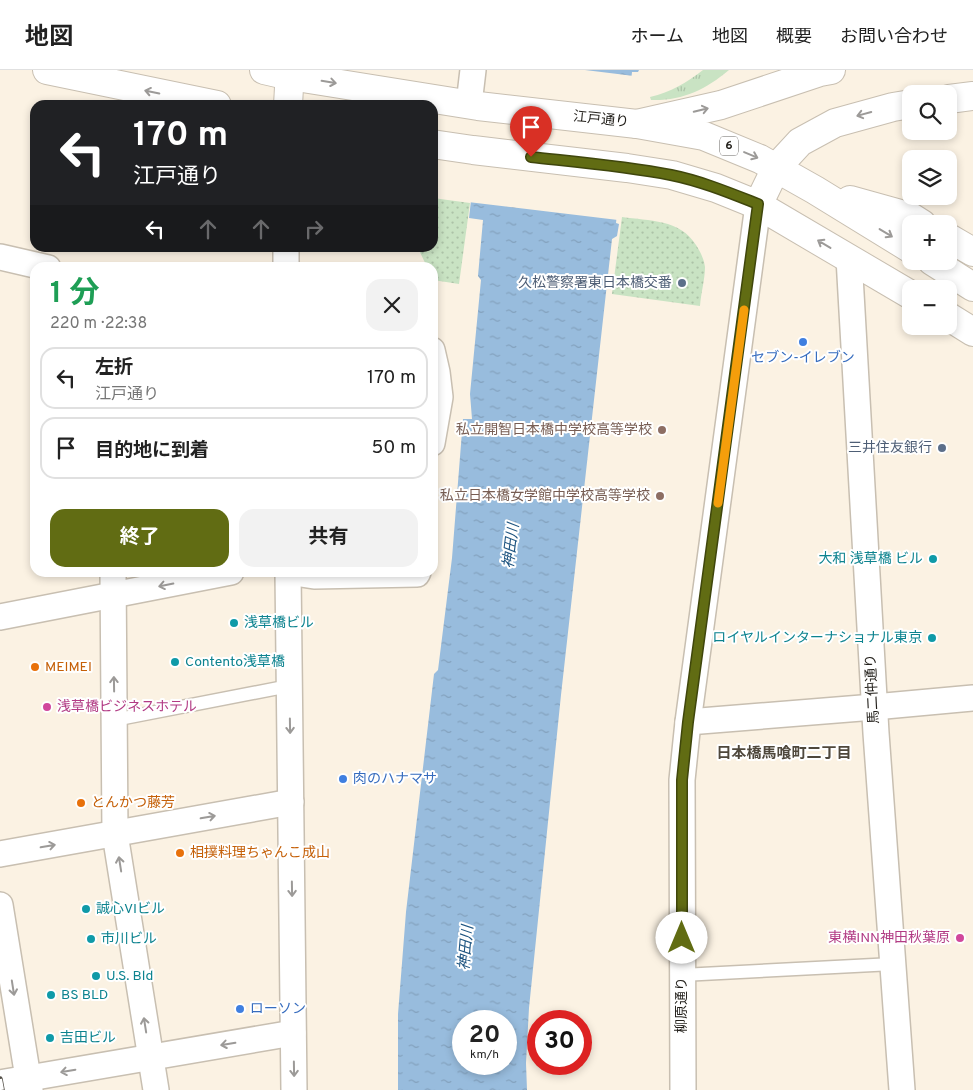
<!DOCTYPE html>
<html lang="ja">
<meta charset="utf-8">
<style>
:root{--surface:#fff;--page:#f2f2f2;--text:#222;--muted:#767676;--line:#e0e0e0;--accent:#616c13}
body{margin:0;font-family:Overpass,"Noto Sans JP",sans-serif;background:var(--page);color:var(--text);height:100vh;display:flex;flex-direction:column;font-size:19px;white-space:nowrap}
*{box-sizing:border-box;margin:0}
p{font-size:16px;color:var(--muted)}
.icon{flex:none;width:28px;height:28px;fill:none;stroke:currentColor;stroke-width:2;stroke-linecap:round;stroke-linejoin:round}
.map{position:relative;flex:1;overflow:hidden}
.sheet{position:absolute;left:30px;top:192px;width:408px;height:315px;display:flex;flex-direction:column;background:var(--surface);border-radius:15px;box-shadow:0 2px 8px #0003}
.sheet>*{flex:none}
.top-card{position:absolute;left:30px;top:30px;width:408px;height:152px;border-radius:15px;box-shadow:0 2px 8px #0003;background:#202124;color:#fff;overflow:hidden}
.buttons{position:absolute;left:902px;top:15px;display:grid;gap:10px}
.buttons a{display:grid;place-items:center;width:55px;height:55px;border-radius:10px;background:var(--surface);box-shadow:0 2px 8px #0003;font-size:25px}
.speed{position:absolute;left:452px;top:940px;display:flex;gap:10px;font-size:25px;font-weight:700;text-align:center}
.speed>*{display:grid;place-content:center;width:65px;height:65px;border-radius:50%;background:var(--surface);box-shadow:0 2px 8px #0003;line-height:1}
.speed small{font-size:12px;font-weight:400}
.speed .limit{border:8px solid #d22;background:#fff;color:#111}
.pin{position:absolute;display:grid;place-items:center;width:42px;height:42px;color:#fff;margin:-51px -21px;border-radius:50% 50% 50% 0;rotate:-45deg;box-shadow:0 0 5px #0007}
.pin .icon{rotate:45deg}
.me{position:absolute;width:55px;margin:-28px;rotate:0deg;stroke-linejoin:round;filter:drop-shadow(0 0 4px #0008)}
.turn{display:flex;align-items:center;gap:18px;height:105px;padding:0 20px;font-size:22px}
.turn .icon{width:65px;height:65px;stroke-width:2.5}
.turn b{display:block;font-size:35px;line-height:42px}
.lanes{display:flex;align-items:center;height:48px;padding:0 20px;background:#0003;justify-content:center;gap:25px;direction:ltr}
.lanes .off{opacity:.35}
.round{display:grid;place-items:center;flex:none;width:52px;height:52px;border-radius:15px;background:var(--page)}
.headline{display:flex;align-items:center;justify-content:space-between;height:85px;padding:0 20px}
h1{font-size:30px;font-weight:700;line-height:38px;color:#1e9e55}
.action{display:flex;gap:10px;margin-top:auto;padding:10px 20px}
.action a{flex:1;height:58px;border-radius:15px;background:var(--accent);color:#fff;font-size:20px;font-weight:700;line-height:58px;text-align:center}
.action a+a{background:var(--page);color:var(--text)}
ul{padding:0;list-style:none}
li{display:flex;align-items:center;gap:15px;height:62px;margin:0 10px 8px;padding:0 10px;border:2px solid var(--line);border-radius:15px}
li div{flex:1}
li b{display:block;font-size:19px}
li em{font-style:normal}
header{display:flex;align-items:center;gap:30px;box-sizing:border-box;height:70px;padding:0 25px;background:var(--surface);border-bottom:1px solid var(--line)}
header strong{font-size:24px}
nav{display:flex;gap:28px;margin-inline-start:auto;font-size:18px}
.map>svg:first-child{display:block}
</style>
<header>
<strong>地図</strong>
<nav><a>ホーム</a><a>地図</a><a>概要</a><a>お問い合わせ</a></nav>
</header>
<div class="map">
<svg width="973" height="1020" viewBox="0 0 973 1020">
<defs>
<pattern id="grass-tufts" width="24" height="20" patternUnits="userSpaceOnUse" patternTransform="scale(1.25)"><rect width="24" height="20" fill="#c9e3c3"/><path d="M3 7l-1-3M5 7V3M7 7l1-3M15 17l-1-3M17 17v-4M19 17l1-3" fill="none" stroke="#acc2a7"/></pattern>
<pattern id="park-dots" width="8" height="8" patternUnits="userSpaceOnUse" patternTransform="scale(1.25)"><rect width="8" height="8" fill="#c9e3c3"/><path d="M2 2h.1M6 6h.1" fill="none" stroke="#acc2a7" stroke-width="1.8" stroke-linecap="round"/></pattern>
<pattern id="water-ripples" width="26" height="14" patternUnits="userSpaceOnUse" patternTransform="scale(1.25)"><rect width="26" height="14" fill="#98bcdd"/><path d="M2 4q2-2 4 0t4 0M15 11q2-2 4 0t4 0" fill="none" stroke="#83a1bd"/></pattern>
</defs>
<rect width="100%" height="100%" fill="#fbf2e3"/>
<path fill="url(#grass-tufts)" d="M703,0h26c-24,20 -47,31 -78,30l-1,-3c21,-5 36,-14 53,-27z"/>
<g fill="url(#park-dots)">
<polygon points="433,128 470,133 459,214 433,210 432,198 427,197 418,178 432,178"/>
<path d="M622,147c27,4 58,2 74,28 4,6 8,14 9,22 0,12 -4,26 -5,39l-88,-12z"/>
</g>
<path fill="url(#water-ripples)" fill-rule="evenodd" d="M486,0h153l-1,2h-6l-16,151 3,1 -2,12 -5,3 -51,456 -32,313 -3,55 1,27h-129v-76l8,-102 28,-238 4,-4 14,-112 11,-139h9l-2,-25 11,-114 -3,-4 5,-56 -14,-2zM464,951h42v43h-42z"/>
<polygon fill="#fbf2e3" points="484,0 585,0 634,6 618,150 468,132"/>
<g fill="none" stroke-linecap="round" stroke-linejoin="round">
<defs>
<g id="service">
<polyline points="114,650 289,616"/>
<polyline points="682,905 893,894"/>
</g>
<g id="minor">
<polyline points="469,34 473,0"/>
<polyline points="286,178 286,198"/>
<polyline points="0,187 48,198"/>
<polyline points="849,188 876,663 902,1020"/>
<polyline points="432,280 437,302 440,327 432,373"/>
<polyline points="113,502 115,764 156,1020"/>
<polyline points="288,502 294,1020"/>
<polyline points="288,502 314,506 417,504 418,502"/>
<polyline points="0,547 231,502"/>
<polyline points="688,652 874,637 973,628"/>
<polyline points="0,784 291,732"/>
<polyline points="0,835 30,1020"/>
<polyline points="0,1013 293,963"/>
<polyline points="683,1020 682,710 688,652 758,135"/>
</g>
<g id="tertiary">
<polyline points="949,29 973,26"/>
<polyline points="288,35 290,0"/>
<polyline points="637,54 721,35 820,2 831,0"/>
<polyline points="758,135 776,98 800,72 835,53 893,37 911,34"/>
</g>
<g id="trunk">
<polyline points="47,0 217,35"/>
<polyline points="264,0 290,6 478,36 637,54 704,66 760,89 815,120 911,179"/>
<polyline points="432,74 473,80 627,98 672,105 716,118 758,135 911,225"/>
<polyline points="850,130 911,147 922,154"/>
<polyline points="949,168 973,182"/>
<polyline points="932,191 973,217"/>
<polyline points="949,247 973,262"/>
</g>
</defs>
<use href="#service" stroke="#c8bfb1" stroke-width="15"/>
<use href="#minor" stroke="#c8bfb1" stroke-width="28"/>
<use href="#tertiary" stroke="#c8bfb1" stroke-width="30"/>
<use href="#trunk" stroke="#c8bfb1" stroke-width="30"/>
<use href="#service" stroke="#fff" stroke-width="12"/>
<use href="#minor" stroke="#fff" stroke-width="25"/>
<use href="#tertiary" stroke="#fff" stroke-width="28"/>
<use href="#trunk" stroke="#fff" stroke-width="28"/>
<defs>
<polyline id="rail" points="0,1009 2,1020"/>
</defs>
<use href="#rail" stroke="#545048" stroke-width="5.5"/>
<use href="#rail" stroke="#fff" stroke-width="4" stroke-dasharray="11" stroke-linecap="butt"/>
</g>
<defs><path id="oneway-shaft" d="M-6 0H5M1.5-3L5.5 0L1.5 3" fill="none" stroke-width="1.6" stroke-linecap="round" stroke-linejoin="round" transform="scale(1.25)"/></defs>
<g stroke="#9c9a98">
<use href="#oneway-shaft" transform="translate(329 12) rotate(9)"/>
<use href="#oneway-shaft" transform="translate(152 22) rotate(-168)"/>
<use href="#oneway-shaft" transform="translate(701 40) rotate(-14)"/>
<use href="#oneway-shaft" transform="translate(864 44) rotate(165)"/>
<use href="#oneway-shaft" transform="translate(751 85) rotate(23)"/>
<use href="#oneway-shaft" transform="translate(886 163) rotate(31)"/>
<use href="#oneway-shaft" transform="translate(824 174) rotate(-149)"/>
<use href="#oneway-shaft" transform="translate(166 515) rotate(169)"/>
<use href="#oneway-shaft" transform="translate(114 614) rotate(-91)"/>
<use href="#oneway-shaft" transform="translate(290 656) rotate(89)"/>
<use href="#oneway-shaft" transform="translate(208 747) rotate(-10)"/>
<use href="#oneway-shaft" transform="translate(48 776) rotate(-10)"/>
<use href="#oneway-shaft" transform="translate(120 794) rotate(-99)"/>
<use href="#oneway-shaft" transform="translate(292 819) rotate(89)"/>
<use href="#oneway-shaft" transform="translate(13 918) rotate(81)"/>
<use href="#oneway-shaft" transform="translate(145 955) rotate(-99)"/>
<use href="#oneway-shaft" transform="translate(228 974) rotate(171)"/>
<use href="#oneway-shaft" transform="translate(294 999) rotate(89)"/>
<use href="#oneway-shaft" transform="translate(68 1001) rotate(170)"/>
</g>
<g fill="none" stroke-linecap="round" stroke-linejoin="round">
<defs>
<path id="route" d="M531,87c46,5 94,9 140,18 30,6 59,18 87,29l-70,518 -6,58v158"/>
</defs>
<use href="#route" stroke="#3f460c" stroke-width="12"/>
<use href="#route" stroke="#616c13" stroke-width="9"/>
<polyline stroke="#f59e0b" stroke-width="9" points="718,433 744,240"/>
</g>
<g fill="#5c6f8a" stroke="#fff" stroke-width="2">
<circle cx="682" cy="213" r="5"/>
<circle cx="942" cy="378" r="5"/>
</g>
<g fill="#3f7fe0" stroke="#fff" stroke-width="2">
<circle cx="803" cy="272" r="5"/>
<circle cx="343" cy="709" r="5"/>
<circle cx="240" cy="939" r="5"/>
</g>
<g fill="#8d6e63" stroke="#fff" stroke-width="2">
<circle cx="662" cy="360" r="5"/>
<circle cx="660" cy="426" r="5"/>
</g>
<g fill="#0f9aa8" stroke="#fff" stroke-width="2">
<circle cx="933" cy="489" r="5"/>
<circle cx="234" cy="553" r="5"/>
<circle cx="932" cy="568" r="5"/>
<circle cx="175" cy="592" r="5"/>
<circle cx="86" cy="839" r="5"/>
<circle cx="91" cy="869" r="5"/>
<circle cx="96" cy="906" r="5"/>
<circle cx="51" cy="925" r="5"/>
<circle cx="50" cy="968" r="5"/>
</g>
<g fill="#e8710a" stroke="#fff" stroke-width="2">
<circle cx="35" cy="597" r="5"/>
<circle cx="81" cy="733" r="5"/>
<circle cx="180" cy="783" r="5"/>
</g>
<g fill="#d1479c" stroke="#fff" stroke-width="2">
<circle cx="47" cy="637" r="5"/>
<circle cx="960" cy="868" r="5"/>
</g>
<g text-anchor="middle" dominant-baseline="central" stroke-width="4" stroke-linejoin="round" paint-order="stroke">
<rect fill="#fff" stroke="#64625f" stroke-width="1" x="720" y="66.5" width="18" height="19" rx="4"/>
<g font-size="12" font-weight="bold" fill="#221f1a">
<text x="729" y="76">6</text>
</g>
<g font-size="14" fill="#221f1a" stroke="#fff">
<text transform="translate(601 50) rotate(6)">江戸通り</text>
<text transform="translate(873 619) rotate(-93)">馬二仲通り</text>
<text transform="translate(682 935) rotate(-90)">柳原通り</text>
</g>
<g font-size="14" fill="#4e5e75" stroke="#fff" text-anchor="end">
<text x="672" y="213">久松警察署東日本橋交番</text>
<text x="932" y="378">三井住友銀行</text>
</g>
<g font-size="14" fill="#366cbe" stroke="#fff" text-anchor="start">
<text x="803" y="288" text-anchor="middle">セブン-イレブン</text>
<text x="353" y="709">肉のハナマサ</text>
<text x="250" y="939">ローソン</text>
</g>
<g font-size="14" fill="#785e54" stroke="#fff" text-anchor="end">
<text x="652" y="360">私立開智日本橋中学校高等学校</text>
<text x="650" y="426">私立日本橋女学館中学校高等学校</text>
</g>
<g font-size="14" fill="#0d838f" stroke="#fff" text-anchor="start">
<text x="923" y="489" text-anchor="end">大和 浅草橋 ビル</text>
<text x="244" y="553">浅草橋ビル</text>
<text x="922" y="568" text-anchor="end">ロイヤルインターナショナル東京</text>
<text x="185" y="592">Contento浅草橋</text>
<text x="96" y="839">誠心VIビル</text>
<text x="101" y="869">市川ビル</text>
<text x="106" y="906">U.S. Bld</text>
<text x="61" y="925">BS BLD</text>
<text x="60" y="968">吉田ビル</text>
</g>
<g font-size="14" fill="#c56008" stroke="#fff" text-anchor="start">
<text x="45" y="597">MEIMEI</text>
<text x="91" y="733">とんかつ藤芳</text>
<text x="190" y="783">相撲料理ちゃんこ成山</text>
</g>
<g font-size="14" fill="#b23c85" stroke="#fff" text-anchor="start">
<text x="57" y="637">浅草橋ビジネスホテル</text>
<text x="950" y="868" text-anchor="end">東横INN神田秋葉原</text>
</g>
<g font-size="15" font-style="italic" fill="#1f5581" stroke="#fff">
<text transform="translate(512 476) rotate(-83)">神田川</text>
<text transform="translate(467 878) rotate(-85)">神田川</text>
</g>
<g font-size="15" font-weight="bold" fill="#4f483c" stroke="#fff">
<text x="784" y="684">日本橋馬喰町二丁目</text>
</g>
</g>
</svg>
<div class="buttons">
<a><svg class="icon" aria-label="search" viewBox="0 0 24 24"><circle cx="10" cy="10" r="6"/><path d="M15 15l6 6"/></svg></a>
<a><svg class="icon" aria-label="layers" viewBox="0 0 24 24"><path d="M12 4l9 5-9 5-9-5zM3 14l9 5 9-5"/></svg></a>
<a>+</a>
<a>−</a>
</div>
<div class="speed"><div>20<small>km/h</small></div><div class="limit">30</div></div>
<div class="pin" style="left:531px;top:87px;background:#d93025"><svg class="icon" aria-label="arrive" viewBox="0 0 24 24"><path d="M6 21V4h12l-3 4 3 4H6"/></svg></div>
<svg class="me" style="left:682px;top:868px" viewBox="-20 -20 40 40"><circle r="19" fill="#fff"/><path d="M0-13L10 11 0 6-10 11z" fill="#616c13"/></svg>
<div class="top-card">
<div class="turn"><svg class="icon" aria-label="left" viewBox="0 0 24 24"><path d="M17 20v-9H6M10 6l-5 5 5 5"/></svg><div><b>170 m</b>江戸通り</div></div>
<div class="lanes"><svg class="icon" aria-label="left" viewBox="0 0 24 24"><path d="M17 20v-9H6M10 6l-5 5 5 5"/></svg><svg class="icon off" aria-label="ahead" viewBox="0 0 24 24"><path d="M12 20V5M6 11l6-6 6 6"/></svg><svg class="icon off" aria-label="ahead" viewBox="0 0 24 24"><path d="M12 20V5M6 11l6-6 6 6"/></svg><svg class="icon off" aria-label="right" viewBox="0 0 24 24"><path d="M7 20v-9h11M14 6l5 5-5 5"/></svg></div>
</div>
<section class="sheet">
<div class="headline"><div><h1>1 分</h1><p>220 m · 22:38</p></div><a class="round"><svg class="icon" aria-label="close" viewBox="0 0 24 24"><path d="M6 6l12 12M18 6L6 18"/></svg></a></div>
<ul>
<li><svg class="icon" aria-label="left" viewBox="0 0 24 24"><path d="M17 20v-9H6M10 6l-5 5 5 5"/></svg><div><b>左折</b><p>江戸通り</p></div><em>170 m</em></li>
<li><svg class="icon" aria-label="arrive" viewBox="0 0 24 24"><path d="M6 21V4h12l-3 4 3 4H6"/></svg><div><b>目的地に到着</b></div><em>50 m</em></li>
</ul>
<div class="action"><a>終了</a><a>共有</a></div>
</section>
</div>
